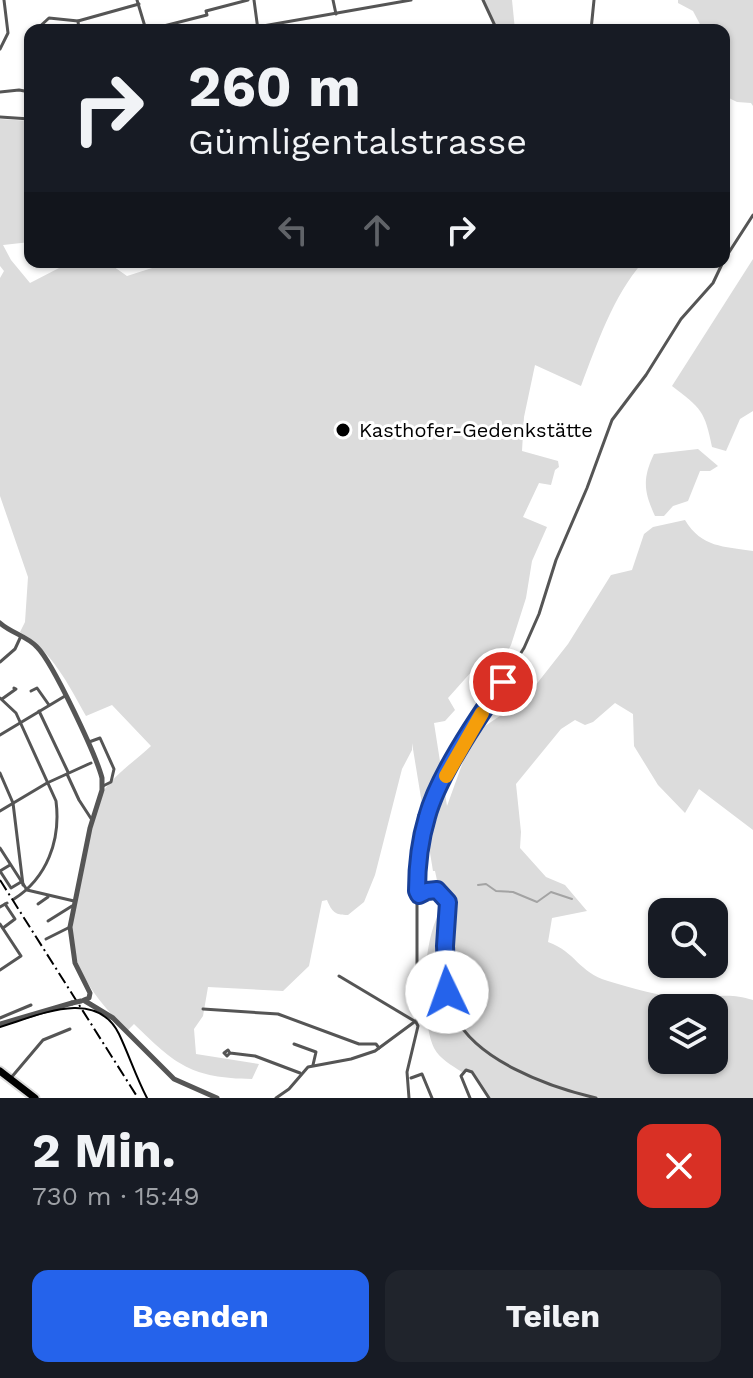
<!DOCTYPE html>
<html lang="de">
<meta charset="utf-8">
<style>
:root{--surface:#171b24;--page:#20242c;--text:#f1f3f6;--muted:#9ea1a6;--accent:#2563eb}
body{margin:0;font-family:"Work Sans",sans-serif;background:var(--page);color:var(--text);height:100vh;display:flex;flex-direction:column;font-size:30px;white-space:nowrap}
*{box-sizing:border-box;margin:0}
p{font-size:26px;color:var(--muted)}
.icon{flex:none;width:44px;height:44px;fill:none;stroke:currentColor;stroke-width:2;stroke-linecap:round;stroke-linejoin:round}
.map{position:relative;height:1098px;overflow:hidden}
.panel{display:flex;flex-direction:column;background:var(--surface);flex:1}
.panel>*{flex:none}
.banner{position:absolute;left:24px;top:24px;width:706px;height:244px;border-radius:16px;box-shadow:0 2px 6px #0004;background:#171b24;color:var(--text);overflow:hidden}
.fabs{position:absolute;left:648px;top:898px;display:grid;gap:16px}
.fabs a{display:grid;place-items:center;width:80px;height:80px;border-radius:16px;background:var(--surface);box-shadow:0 2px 6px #0004;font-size:40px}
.pin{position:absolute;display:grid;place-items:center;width:68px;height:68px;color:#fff;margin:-34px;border:4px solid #fff;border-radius:50%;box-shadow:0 2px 8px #0007}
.me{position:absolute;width:88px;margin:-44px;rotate:357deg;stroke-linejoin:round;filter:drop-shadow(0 0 6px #0008)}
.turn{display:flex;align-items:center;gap:28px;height:168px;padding:0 32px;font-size:36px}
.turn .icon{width:104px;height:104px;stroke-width:2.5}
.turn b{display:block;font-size:56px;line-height:68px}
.lanes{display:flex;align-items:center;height:76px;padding:0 32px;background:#0003;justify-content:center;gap:40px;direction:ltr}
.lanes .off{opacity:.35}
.round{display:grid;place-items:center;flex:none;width:84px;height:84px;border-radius:16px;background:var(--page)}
.head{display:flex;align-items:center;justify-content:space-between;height:136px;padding:0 32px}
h1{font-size:48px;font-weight:700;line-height:60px}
.button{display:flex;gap:16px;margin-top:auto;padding:16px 32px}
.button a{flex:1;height:92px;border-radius:16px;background:var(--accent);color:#fff;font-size:32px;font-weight:700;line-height:92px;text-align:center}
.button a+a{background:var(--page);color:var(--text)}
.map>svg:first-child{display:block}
</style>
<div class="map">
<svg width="753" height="1098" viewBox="0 0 753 1098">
<rect width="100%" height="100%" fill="#fff"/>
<g fill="#dcdcdc" fill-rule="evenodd">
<polygon points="484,0 512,0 515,30 499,30"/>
<polygon points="678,0 753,0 753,106 751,103 737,102 727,97 724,84 724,30 703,30 693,11 678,3"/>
<path d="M0,119l30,2v121l-27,3 8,15 19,23 31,-16 -1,-5h47l20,14 44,-14h472c-30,34 -46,82 -62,124l-46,-21 -11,52 -2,34 36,10 1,6 -4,3 -4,15 -12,-2 -16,34 24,10 -15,34 -6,37 -15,47 -8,15 -14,-8 -41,46 7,12 -10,11 -11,2 13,83 26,-72 51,-34 44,-56 43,-69 21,-5 12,-36 9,-7 32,-7c17,28 38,26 68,31v279l-54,-41 -14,24 -27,-28 -24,-39 -1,-32 -18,-11 -22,19 -8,3 -10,-5 -14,9 -45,55 5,48 -1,16 26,29 19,8 22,26 -35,7 -4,24c28,10 30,30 60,39 24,7 53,16 78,17 27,1 39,-7 67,2v98h-264l-16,-25 -7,-3 -4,2c-11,-7 -22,-13 -28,-24 -15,-31 -13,-135 20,-152l-16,-11 -3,-14h-2l-21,-128v7l-10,19 -27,106 -11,27 -16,13c-13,0 -16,-3 -21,-15l-5,1 -13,65 -26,25 -75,-4 -5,29 -9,13 2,25 63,10 -7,15c-61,-1 -76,-14 -118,-55l-7,7c-63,-65 -64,-92 -41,-178 4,-18 7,-44 16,-60 12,-18 33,-32 49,-47l-39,-41 -26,11c-18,-32 -34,-65 -66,-84l5,-10 3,-45 -28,-81v-218l4,-7 -4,-5zM662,1008h52v52h-52z"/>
<path d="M753,259v152l-13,8 -14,32 -14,-4c-7,-36 -11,-39 -40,-61z"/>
<path d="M698,449l20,17 -8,5h-10l-12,30 -15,5 -9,10h-9c-11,-24 -13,-37 -1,-62z"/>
</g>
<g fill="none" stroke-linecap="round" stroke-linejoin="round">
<polyline stroke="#a3a3a3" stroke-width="2" points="478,885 486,884 496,891 513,892 537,902 551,892 572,899"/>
<defs>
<polyline id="primary" points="0,1071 35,1098"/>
</defs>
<use href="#primary" stroke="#dbdbdb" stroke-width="11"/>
<g stroke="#555" stroke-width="3">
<polyline points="137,0 146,30"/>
<polyline points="254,0 258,30"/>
<polyline points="333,0 336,14"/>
<polyline points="483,0 497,30"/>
<polyline points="78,21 79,30"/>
<polyline points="263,26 411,0"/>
<polyline points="36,30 49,18 78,21 139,4"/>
<polyline points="148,30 207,15 206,11 248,0"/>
<polyline points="591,30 594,0"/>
<polyline points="0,49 8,33 4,0"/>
<polyline points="0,92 19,90 30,92"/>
<polyline points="0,117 30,119"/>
<polyline points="724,260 753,215"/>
<polyline points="0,662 15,649 21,636"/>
<polyline points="31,691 37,688 49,705"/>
<path d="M0,698l16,15 40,88c5,39 -9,77 -42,98"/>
<polyline points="2,699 16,689 14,688"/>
<polyline points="39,711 68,772"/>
<polyline points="0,735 65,696"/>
<polyline points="89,742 100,738 114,769 111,782 103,786"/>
<polyline points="0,773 13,803 23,885"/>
<polyline points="67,774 79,800 92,820"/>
<polyline points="0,811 47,783 91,763"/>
<polyline points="0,848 27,890 74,901"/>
<polyline points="10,865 0,871 11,888 21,882"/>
<path d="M419,895c10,-7 26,-8 29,8 2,9 -2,21 -3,30 -2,25 -2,57 8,79 20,48 96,75 143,86"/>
<polyline points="38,904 48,897"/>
<polyline points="0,907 7,903"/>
<polyline points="48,921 72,906"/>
<polyline points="0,924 21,956 0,970"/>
<polyline points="3,928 15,919 5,904"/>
<polyline points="46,939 68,928"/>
<polyline points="339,976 416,1022"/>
<polyline points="203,1009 278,1014 359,1044 376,1044 379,1048"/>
<polyline points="0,1018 31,1005"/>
<polyline points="294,1044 316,1052 313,1065"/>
<polyline points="230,1053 227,1056 224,1053 228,1050 230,1053 255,1056 300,1073"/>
<polyline points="411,1078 422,1074 432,1098"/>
<polyline points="10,1079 43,1040 70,1029"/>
<polyline points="276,1098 289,1089 308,1067 351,1059 375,1051 417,1020 417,887 424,830 429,810 460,750 524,648 539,614 556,560 587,488 612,420 646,375 681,319 713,283 723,262"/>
<polyline points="409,1098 407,1072 418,1026 416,1022"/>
<polyline points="470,1098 461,1076 466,1070 472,1072 489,1098"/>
</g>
<g stroke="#555" stroke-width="5">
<path d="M0,623c11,10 27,13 37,24 16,16 59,108 65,131v12l-12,38 -20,99 5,36 15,30 -1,5 -5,2"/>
<polyline points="85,1001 113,1018 174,1079 217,1098"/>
<polyline points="0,1024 72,1003"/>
</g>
<use href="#primary" stroke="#000" stroke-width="7"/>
<path stroke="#000" stroke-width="2" d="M0,1027c37,-11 96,-40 119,7 10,21 17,43 28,64"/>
<polyline stroke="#000" stroke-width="2" stroke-dasharray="12 4 2 4" stroke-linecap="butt" points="0,880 138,1098"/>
<polyline stroke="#555" stroke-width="5" points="72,1003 81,1001"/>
</g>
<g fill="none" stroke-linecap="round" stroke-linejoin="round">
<defs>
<path id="route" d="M447,992l-2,-46 3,-44 -11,-12 -10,1 -8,4 -2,-4c0,-24 3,-51 10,-74 11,-41 51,-100 76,-135"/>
</defs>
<use href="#route" stroke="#184099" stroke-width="20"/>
<use href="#route" stroke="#2563eb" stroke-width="14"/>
<polyline stroke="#f59e0b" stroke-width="14" points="446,776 482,713"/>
</g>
<circle fill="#000" stroke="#fff" stroke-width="3" cx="343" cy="430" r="8"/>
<g text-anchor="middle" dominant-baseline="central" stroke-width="6" stroke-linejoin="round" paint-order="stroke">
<g font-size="20" fill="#000" stroke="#fff" text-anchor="start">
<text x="359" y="430">Kasthofer-Gedenkstätte</text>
</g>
</g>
</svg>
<div class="fabs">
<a><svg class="icon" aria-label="search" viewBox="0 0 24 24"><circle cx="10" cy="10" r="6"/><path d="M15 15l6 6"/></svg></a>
<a><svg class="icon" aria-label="layers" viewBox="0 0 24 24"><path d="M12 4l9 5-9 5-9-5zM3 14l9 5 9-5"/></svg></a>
</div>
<div class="pin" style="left:503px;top:682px;background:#d93025"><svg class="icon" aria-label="arrive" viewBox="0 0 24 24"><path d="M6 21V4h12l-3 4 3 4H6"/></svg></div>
<svg class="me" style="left:447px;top:992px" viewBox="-20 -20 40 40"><circle r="19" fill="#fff"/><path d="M0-13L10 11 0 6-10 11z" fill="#2563eb"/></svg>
<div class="banner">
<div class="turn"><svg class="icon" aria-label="right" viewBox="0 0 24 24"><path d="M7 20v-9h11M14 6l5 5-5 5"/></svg><div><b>260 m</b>Gümligentalstrasse</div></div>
<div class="lanes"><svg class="icon off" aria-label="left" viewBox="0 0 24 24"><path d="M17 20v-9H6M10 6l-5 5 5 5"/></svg><svg class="icon off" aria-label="ahead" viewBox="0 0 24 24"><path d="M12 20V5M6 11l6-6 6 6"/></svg><svg class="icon" aria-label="right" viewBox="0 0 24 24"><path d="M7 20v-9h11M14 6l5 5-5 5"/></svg></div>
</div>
</div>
<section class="panel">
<div class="head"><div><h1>2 Min.</h1><p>730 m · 15:49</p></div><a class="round" style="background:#d93025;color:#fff"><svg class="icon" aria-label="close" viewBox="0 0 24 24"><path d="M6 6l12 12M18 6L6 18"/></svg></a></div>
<div class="button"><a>Beenden</a><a>Teilen</a></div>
</section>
